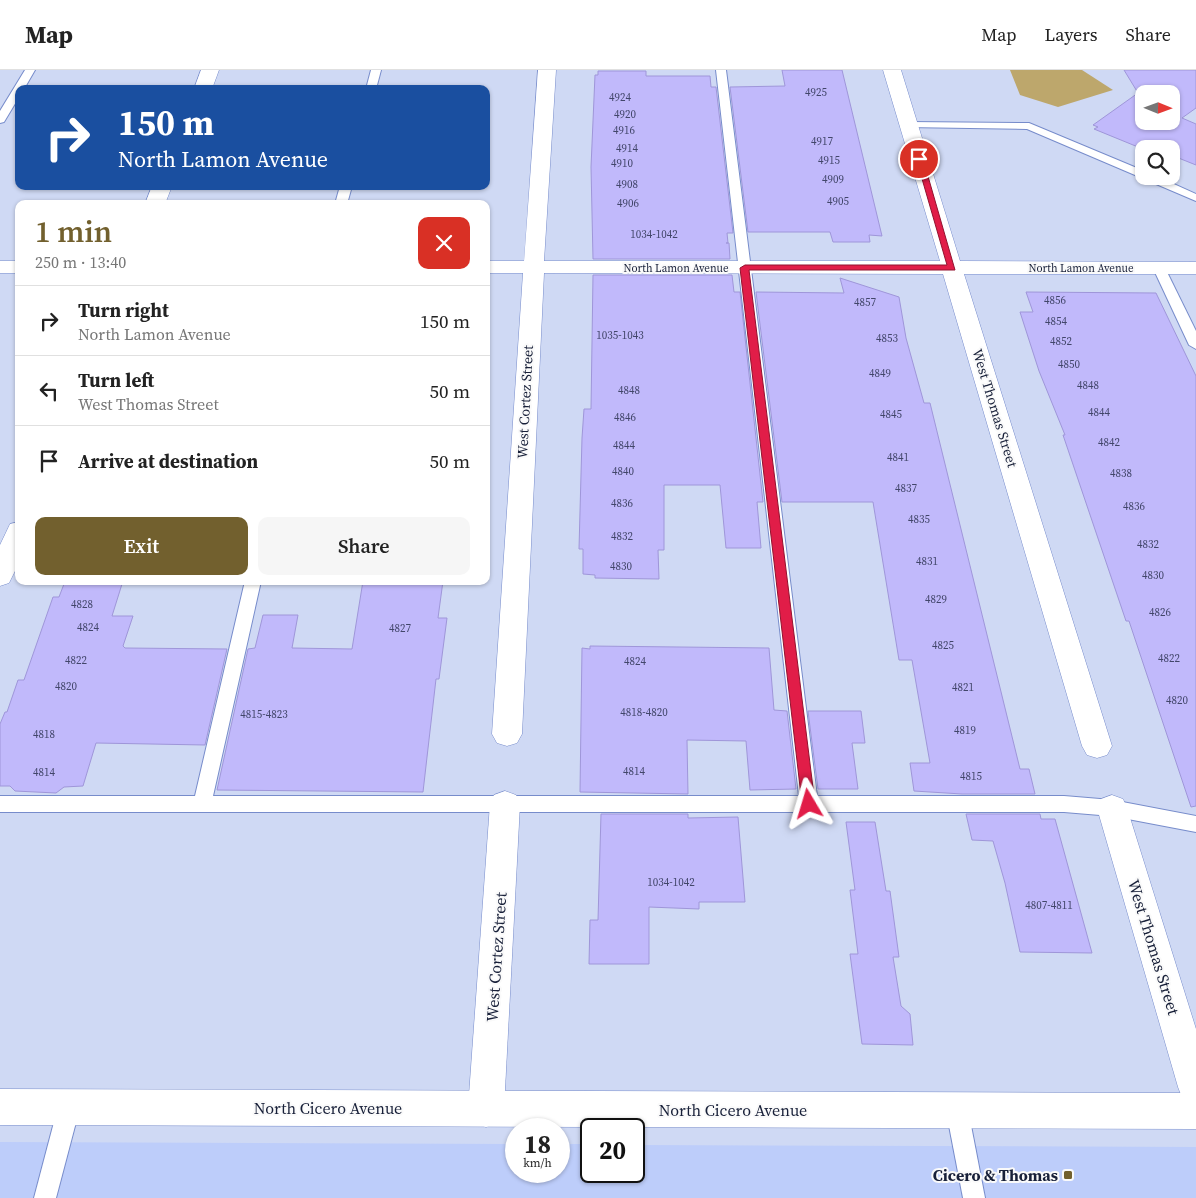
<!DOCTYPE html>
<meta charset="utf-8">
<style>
:root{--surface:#fff;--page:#f6f6f6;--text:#222;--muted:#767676;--line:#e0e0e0;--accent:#72602e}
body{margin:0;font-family:"Source Serif 4",serif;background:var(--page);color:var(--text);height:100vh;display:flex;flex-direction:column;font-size:19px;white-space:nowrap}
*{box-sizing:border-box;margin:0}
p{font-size:16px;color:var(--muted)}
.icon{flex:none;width:28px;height:28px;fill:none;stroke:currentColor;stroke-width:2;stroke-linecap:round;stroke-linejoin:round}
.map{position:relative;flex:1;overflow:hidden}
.details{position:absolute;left:15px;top:130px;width:475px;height:385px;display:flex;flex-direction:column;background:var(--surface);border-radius:10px;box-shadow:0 1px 4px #0004}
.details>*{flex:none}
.banner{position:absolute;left:15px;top:15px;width:475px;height:105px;border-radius:10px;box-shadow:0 1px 4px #0004;background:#1a4fa0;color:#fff;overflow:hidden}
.needle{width:32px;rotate:91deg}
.buttons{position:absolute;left:1135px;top:15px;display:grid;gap:10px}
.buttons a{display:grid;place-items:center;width:45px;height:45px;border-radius:10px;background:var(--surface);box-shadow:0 1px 4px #0004;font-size:25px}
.speed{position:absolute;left:505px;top:1048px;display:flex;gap:10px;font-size:25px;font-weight:700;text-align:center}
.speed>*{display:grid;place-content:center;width:65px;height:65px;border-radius:50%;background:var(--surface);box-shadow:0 1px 4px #0004;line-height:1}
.speed small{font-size:12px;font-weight:400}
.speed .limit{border:2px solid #111;border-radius:8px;background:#fff;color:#111}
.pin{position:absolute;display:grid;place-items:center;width:42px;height:42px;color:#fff;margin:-21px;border:2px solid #fff;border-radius:50%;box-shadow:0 1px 5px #0007}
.me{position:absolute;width:55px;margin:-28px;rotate:353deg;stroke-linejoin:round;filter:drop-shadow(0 0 4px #0008)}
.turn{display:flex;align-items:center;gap:18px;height:105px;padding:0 20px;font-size:22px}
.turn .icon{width:65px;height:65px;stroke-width:2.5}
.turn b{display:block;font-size:35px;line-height:42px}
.round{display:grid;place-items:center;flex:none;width:52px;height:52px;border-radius:10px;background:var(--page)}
.summary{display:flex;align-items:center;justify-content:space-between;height:85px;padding:0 20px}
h1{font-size:30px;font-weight:600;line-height:38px;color:var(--accent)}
.action{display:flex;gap:10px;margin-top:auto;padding:10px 20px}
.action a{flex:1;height:58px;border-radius:10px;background:var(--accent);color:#fff;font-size:20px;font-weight:600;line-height:58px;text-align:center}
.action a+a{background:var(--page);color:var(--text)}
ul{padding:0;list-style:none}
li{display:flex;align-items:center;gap:15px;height:70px;padding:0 20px;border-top:1px solid var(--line)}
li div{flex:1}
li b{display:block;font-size:19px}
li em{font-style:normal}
header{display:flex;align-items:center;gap:30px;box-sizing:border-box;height:70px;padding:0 25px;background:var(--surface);border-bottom:1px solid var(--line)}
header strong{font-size:24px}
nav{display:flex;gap:28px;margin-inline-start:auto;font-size:18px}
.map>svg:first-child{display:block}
</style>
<header>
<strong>Map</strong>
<nav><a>Map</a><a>Layers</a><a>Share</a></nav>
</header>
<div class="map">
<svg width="1196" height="1128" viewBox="0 0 1196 1128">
<rect width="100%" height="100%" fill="#cfd9f4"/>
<polygon fill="#bdcdfa" points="0,1072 516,1074 516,1101 559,1101 559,1074 591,1074 591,1101 634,1101 634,1075 1196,1077 1196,1128 0,1128"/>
<polygon fill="#bda76c" points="1010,0 1082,0 1113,20 1058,37 1020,25"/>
<g fill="#c1b9fb" stroke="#9f96d9" fill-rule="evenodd">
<polygon points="782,0 842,0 882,166 869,165 870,172 833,172 830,162 748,162 730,17 785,16"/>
<path d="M1124,0h72v38l-14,10 14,6v41l-25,-10v-6h-15l-8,-4 -10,2 -44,-18 4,-2 -5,-2 45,-32zM1144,24h27v27h-27z"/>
<polygon points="598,1 646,1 646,6 710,6 711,17 716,17 733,163 727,163 728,173 726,173 729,173 730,189 593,189 591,97 595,5 598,5"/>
<polygon points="593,205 732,205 734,222 740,222 763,432 757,432 761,478 726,478 720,415 664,415 664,480 658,480 659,509 595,508 595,505 583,504 583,479 579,479 582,368 584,339 591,339"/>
<polygon points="840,208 899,227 906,268 924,333 930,333 1020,699 1029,699 1035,724 962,724 914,721 910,693 930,693 912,590 899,590 873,432 782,432 756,222 844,223"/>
<polygon points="1026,222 1156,223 1196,306 1196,736 1191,737 1129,551 1126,551 1063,365 1065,365 1039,301 1020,242 1033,242"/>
<polygon points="363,511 443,511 438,548 447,548 439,609 436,609 423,722 217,720 248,579 255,578 263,545 298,545 292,578 352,579"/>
<polygon points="64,514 122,514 112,546 133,546 123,576 125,578 227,579 205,675 96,673 83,716 64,717 56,723 15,721 10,716 0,716 0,654 5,642 7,642 18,610 24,610 53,527 59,527"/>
<polygon points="590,576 769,578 774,640 787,641 796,719 750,720 746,671 687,670 688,724 580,722 582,578 590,579"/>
<polygon points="808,641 861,641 865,673 852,673 858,719 818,719"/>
<polygon points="601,744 688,744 688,748 738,747 745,832 699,832 699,839 649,837 649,894 589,894 590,850 598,850"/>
<polygon points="966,744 1040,744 1041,749 1055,749 1092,883 1020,882 1005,813 993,771 972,770"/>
<polygon points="846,752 875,752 886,821 890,821 899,887 893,887 901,936 910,944 913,975 862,974 850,884 858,884 850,820 855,820"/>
</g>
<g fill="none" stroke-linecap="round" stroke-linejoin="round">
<defs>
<g id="lane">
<polygon points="25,0 35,0 24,19 19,19 19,27 4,52 0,53 0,41"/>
<polygon points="371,0 381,0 376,19 366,19"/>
<polygon points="716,0 726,0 817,726 1064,726 1112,730 1196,746 1196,762 1112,746 1064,742 0,742 0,726 195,726 245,511 261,511 213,726 799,726"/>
<polygon points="909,52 1029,53 1144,101 1144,106 1156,106 1196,124 1196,131 1027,59 905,57 905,53"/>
<polygon points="340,116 352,116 347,134 335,134"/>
<polygon points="1159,194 1165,198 1196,261 1196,279 1189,275 1153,198"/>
<polygon points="69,1026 77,1029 80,1037 56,1128 34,1128 58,1037 61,1029"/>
<polygon points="957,1029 965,1032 968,1040 985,1128 963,1128 946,1040 949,1032"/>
</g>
<g id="street">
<polygon points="538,0 556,0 544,191 940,191 883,0 901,0 960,191 1196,192 1196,204 964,204 1112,676 1107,685 1097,688 1087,685 1082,676 943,204 544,203 522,664 517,673 507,676 497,673 492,664 523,203 486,203 486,191 524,191"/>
<rect x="0" y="191" width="19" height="12"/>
<polygon points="505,721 516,725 520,734 504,1039 499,1052 486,1057 473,1052 468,1039 490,734 494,725"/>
<polygon points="1112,725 1123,729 1127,738 1196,959 1196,1035 1183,1030 1178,1017 1097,738 1101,729"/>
</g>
<g id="secondary">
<polygon points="201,0 219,0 212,19 194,19"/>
<polygon points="152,116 172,116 165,134 145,134"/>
<polygon points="19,452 19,493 9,513 0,516 0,475 10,454"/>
</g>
<polygon id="primary" points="0,1019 1196,1023 1196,1059 0,1055"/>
</defs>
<use href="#lane" stroke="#778ccb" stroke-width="2"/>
<use href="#street" stroke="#778ccb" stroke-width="1"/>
<use href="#secondary" stroke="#778ccb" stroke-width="1"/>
<use href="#primary" stroke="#778ccb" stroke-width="1"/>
<use href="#lane" fill="#fff" fill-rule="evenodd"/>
<use href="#street" fill="#fff" fill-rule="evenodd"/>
<use href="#secondary" fill="#fff" fill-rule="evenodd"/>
<use href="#primary" fill="#fff" fill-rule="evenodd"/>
</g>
<polygon fill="#e11d48" stroke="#92132f" points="916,88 923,89 955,200 749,200 815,734 809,739 802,734 740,198 745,195 947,195"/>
<rect fill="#72602e" stroke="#fafafa" stroke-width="2" x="1063" y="1100" width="10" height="10" rx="2.5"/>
<g text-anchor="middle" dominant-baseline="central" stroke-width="4" stroke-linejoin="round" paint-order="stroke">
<g font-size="11" fill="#42466a">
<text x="816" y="22">4925</text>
<text x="620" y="27">4924</text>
<text x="625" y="44">4920</text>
<text x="624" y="60">4916</text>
<text x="822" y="71">4917</text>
<text x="627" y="78">4914</text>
<text x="829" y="90">4915</text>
<text x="622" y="93">4910</text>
<text x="833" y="109">4909</text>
<text x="627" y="114">4908</text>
<text x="838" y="131">4905</text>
<text x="628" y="133">4906</text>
<text x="654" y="164">1034-1042</text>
<text x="1055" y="230">4856</text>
<text x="865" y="232">4857</text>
<text x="1056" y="251">4854</text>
<text x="620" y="265">1035-1043</text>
<text x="887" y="268">4853</text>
<text x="1061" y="271">4852</text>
<text x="1069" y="294">4850</text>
<text x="880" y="303">4849</text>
<text x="1088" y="315">4848</text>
<text x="629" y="320">4848</text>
<text x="1099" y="342">4844</text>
<text x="891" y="344">4845</text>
<text x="625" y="347">4846</text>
<text x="1109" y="372">4842</text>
<text x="624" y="375">4844</text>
<text x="898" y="387">4841</text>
<text x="623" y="401">4840</text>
<text x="1121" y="403">4838</text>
<text x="906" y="418">4837</text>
<text x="622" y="433">4836</text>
<text x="1134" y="436">4836</text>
<text x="919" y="449">4835</text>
<text x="622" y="466">4832</text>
<text x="1148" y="474">4832</text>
<text x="927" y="491">4831</text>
<text x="621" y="496">4830</text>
<text x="1153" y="505">4830</text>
<text x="936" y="529">4829</text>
<text x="82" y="534">4828</text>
<text x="1160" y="542">4826</text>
<text x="88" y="557">4824</text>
<text x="400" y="558">4827</text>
<text x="943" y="575">4825</text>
<text x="1169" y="588">4822</text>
<text x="76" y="590">4822</text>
<text x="635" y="591">4824</text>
<text x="66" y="616">4820</text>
<text x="963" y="617">4821</text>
<text x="1177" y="630">4820</text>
<text x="644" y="642">4818-4820</text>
<text x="264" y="644">4815-4823</text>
<text x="965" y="660">4819</text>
<text x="44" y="664">4818</text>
<text x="634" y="701">4814</text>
<text x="44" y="702">4814</text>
<text x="971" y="706">4815</text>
<text x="671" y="812">1034-1042</text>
<text x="1049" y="835">4807-4811</text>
</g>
<g font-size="11" fill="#182039" stroke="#fafafa">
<text x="676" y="198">North Lamon Avenue</text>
<text x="1081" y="198">North Lamon Avenue</text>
</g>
<g font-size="14" fill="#182039" stroke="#fafafa">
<text transform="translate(525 332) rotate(-87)">West Cortez Street</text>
<text transform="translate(995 338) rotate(73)">West Thomas Street</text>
</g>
<g font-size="16" fill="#182039" stroke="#fafafa">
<text transform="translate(1154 877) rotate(73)">West Thomas Street</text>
<text transform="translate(496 887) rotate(-86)">West Cortez Street</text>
<text x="328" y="1038">North Cicero Avenue</text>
<text x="733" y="1040">North Cicero Avenue</text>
</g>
<g font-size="16" font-weight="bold" fill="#182039" stroke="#fafafa" text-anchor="end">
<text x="1058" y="1105">Cicero &amp; Thomas</text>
</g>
</g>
</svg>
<div class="buttons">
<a><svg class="needle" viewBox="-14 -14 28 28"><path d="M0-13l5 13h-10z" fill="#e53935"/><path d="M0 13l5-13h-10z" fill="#767676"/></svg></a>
<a><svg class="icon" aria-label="search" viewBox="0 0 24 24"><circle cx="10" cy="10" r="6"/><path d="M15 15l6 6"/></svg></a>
</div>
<div class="speed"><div>18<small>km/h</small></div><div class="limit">20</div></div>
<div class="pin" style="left:919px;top:89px;background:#d93025"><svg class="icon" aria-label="arrive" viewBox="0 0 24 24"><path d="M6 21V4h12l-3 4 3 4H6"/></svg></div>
<svg class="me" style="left:809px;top:734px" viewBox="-20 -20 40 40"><path d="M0-17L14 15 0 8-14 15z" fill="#e11d48" stroke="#fff" stroke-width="4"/></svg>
<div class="banner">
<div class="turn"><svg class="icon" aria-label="right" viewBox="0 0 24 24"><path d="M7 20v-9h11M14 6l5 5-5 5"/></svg><div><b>150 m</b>North Lamon Avenue</div></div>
</div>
<section class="details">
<div class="summary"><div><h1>1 min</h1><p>250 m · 13:40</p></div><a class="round" style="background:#d93025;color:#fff"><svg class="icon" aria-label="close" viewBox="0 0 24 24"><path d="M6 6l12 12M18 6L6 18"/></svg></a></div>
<ul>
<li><svg class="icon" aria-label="right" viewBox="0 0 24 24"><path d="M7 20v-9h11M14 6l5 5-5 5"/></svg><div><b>Turn right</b><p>North Lamon Avenue</p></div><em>150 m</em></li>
<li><svg class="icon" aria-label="left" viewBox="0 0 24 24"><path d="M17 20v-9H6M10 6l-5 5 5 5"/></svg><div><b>Turn left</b><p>West Thomas Street</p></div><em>50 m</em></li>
<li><svg class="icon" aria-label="arrive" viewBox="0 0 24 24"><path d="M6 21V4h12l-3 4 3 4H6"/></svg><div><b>Arrive at destination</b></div><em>50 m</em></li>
</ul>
<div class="action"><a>Exit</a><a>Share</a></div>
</section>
</div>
